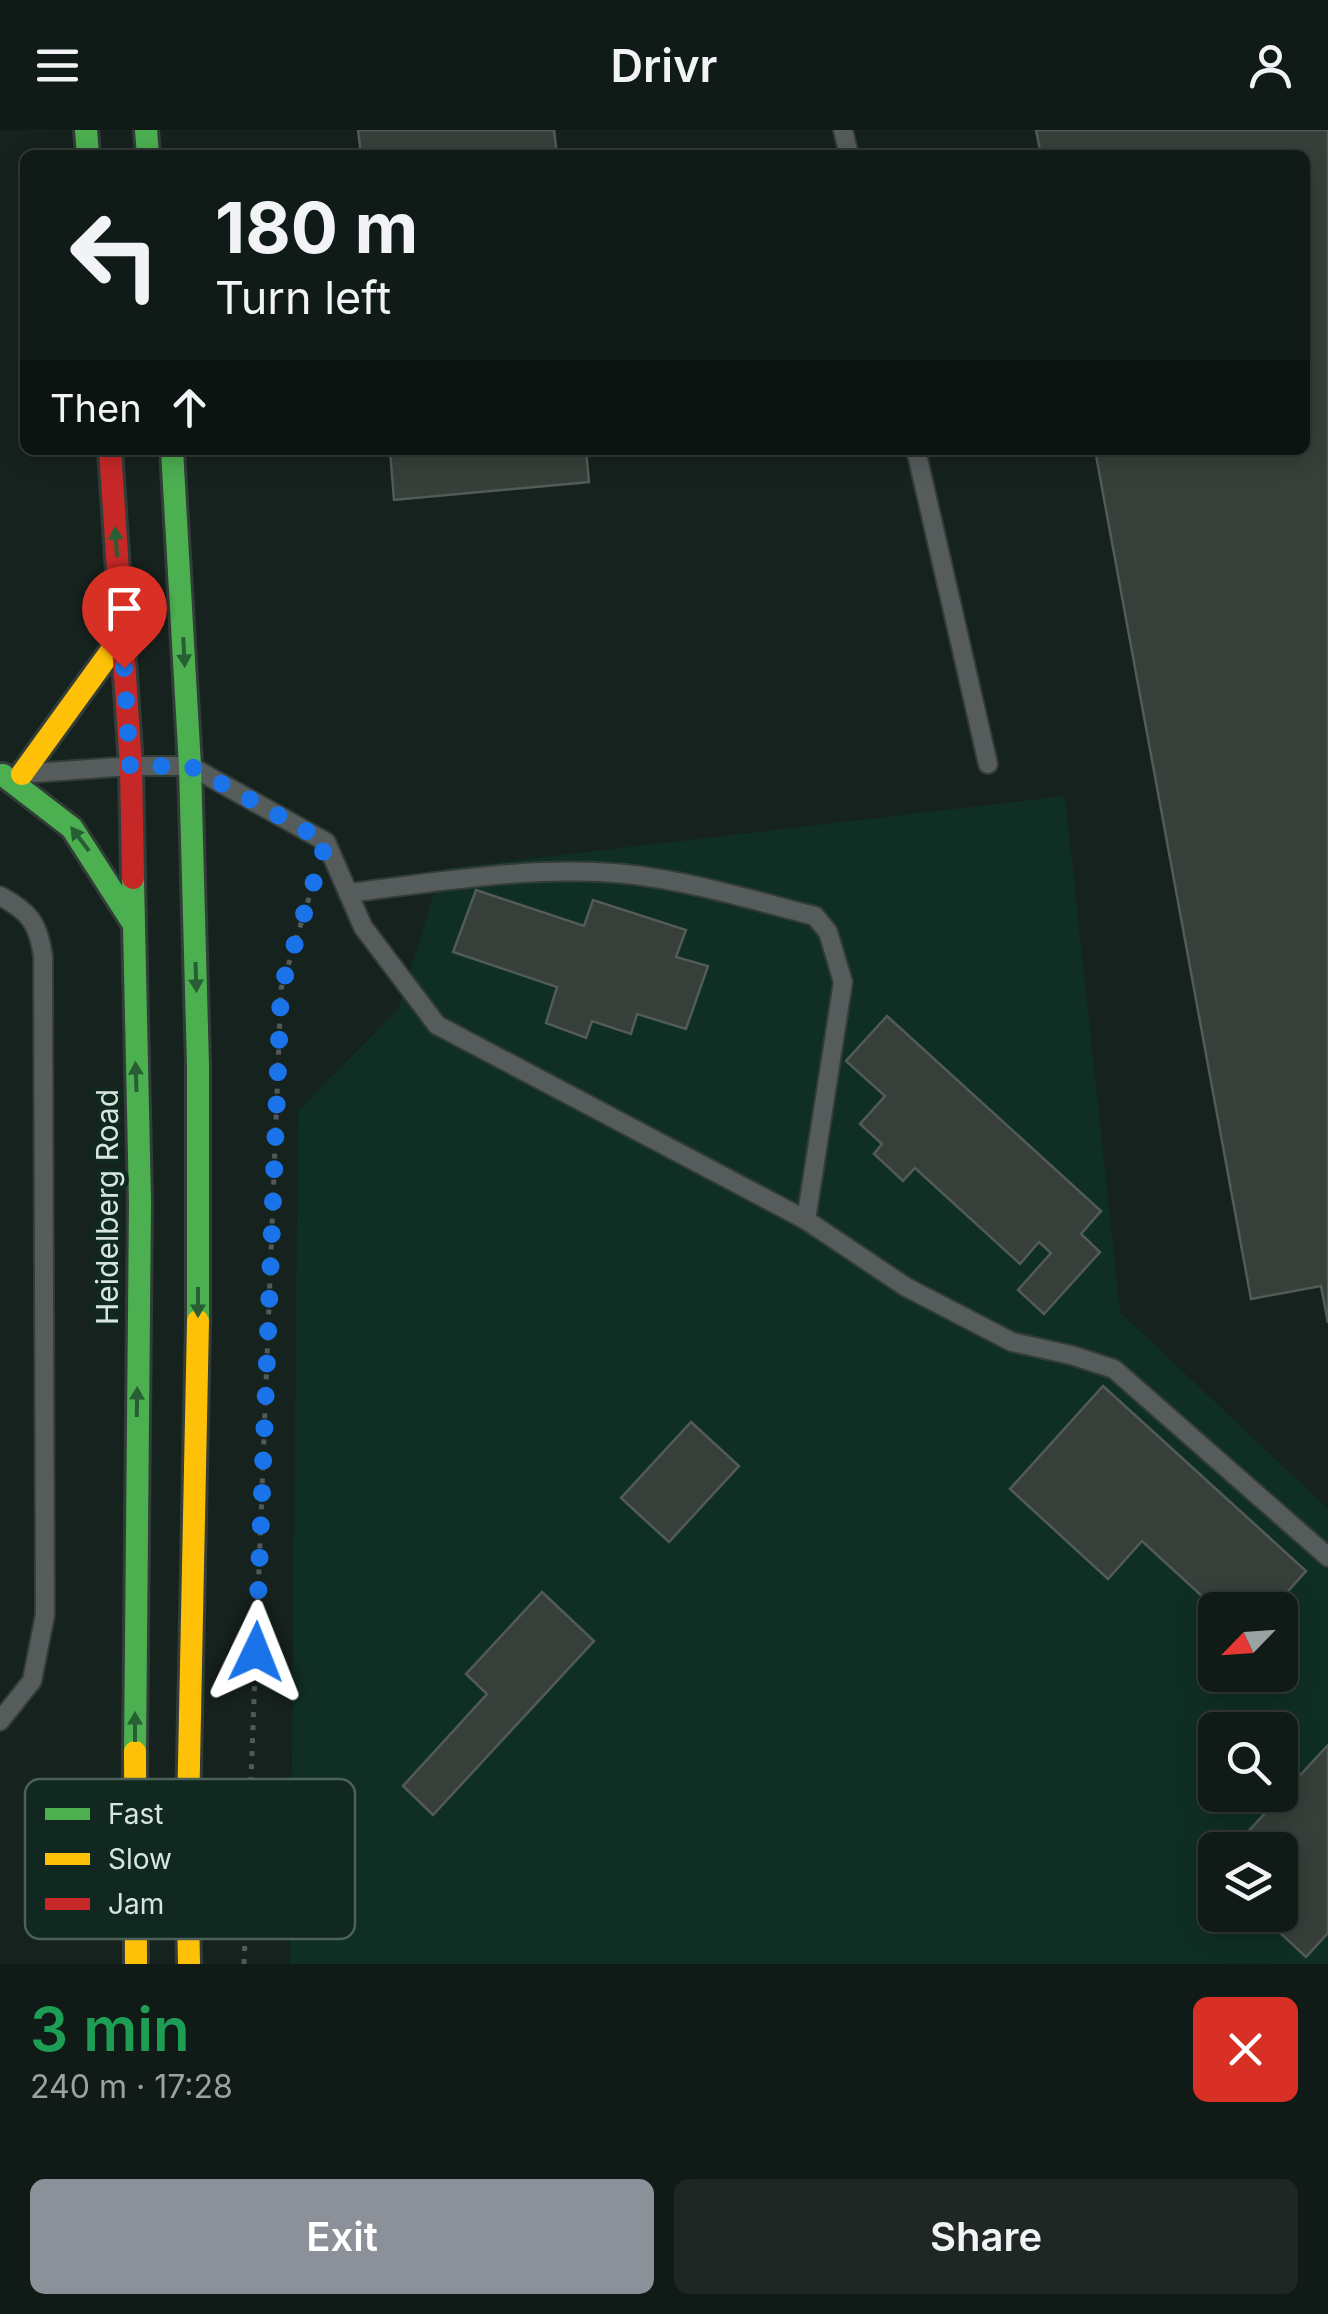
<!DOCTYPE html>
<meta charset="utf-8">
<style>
:root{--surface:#101a16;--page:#1e2723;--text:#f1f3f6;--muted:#9ca1a1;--line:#303835;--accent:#8c9099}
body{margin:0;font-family:Inter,sans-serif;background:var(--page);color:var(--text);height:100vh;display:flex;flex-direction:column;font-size:38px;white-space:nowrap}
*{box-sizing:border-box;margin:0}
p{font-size:32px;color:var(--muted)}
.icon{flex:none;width:55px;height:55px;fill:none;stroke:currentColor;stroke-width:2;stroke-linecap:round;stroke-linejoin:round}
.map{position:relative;height:1834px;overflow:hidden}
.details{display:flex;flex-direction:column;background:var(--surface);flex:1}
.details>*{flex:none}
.top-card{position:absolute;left:20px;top:20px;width:1290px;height:305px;border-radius:15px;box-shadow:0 5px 25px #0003,0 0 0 2px var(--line);background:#101a16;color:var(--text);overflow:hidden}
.needle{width:65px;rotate:245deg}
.controls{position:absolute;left:1198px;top:1462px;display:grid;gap:20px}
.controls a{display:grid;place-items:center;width:100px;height:100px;border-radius:15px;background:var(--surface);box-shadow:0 5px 25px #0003,0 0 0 2px var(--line);font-size:50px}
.pin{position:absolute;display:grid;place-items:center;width:85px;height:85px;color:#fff;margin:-102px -42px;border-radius:50% 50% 50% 0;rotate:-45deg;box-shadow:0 0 10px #0007}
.pin .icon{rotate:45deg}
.me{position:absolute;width:110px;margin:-55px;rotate:2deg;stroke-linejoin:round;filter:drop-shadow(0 0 8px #0008)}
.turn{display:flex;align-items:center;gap:35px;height:210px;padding:0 30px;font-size:45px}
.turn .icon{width:130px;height:130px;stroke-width:2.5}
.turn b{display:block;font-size:70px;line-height:85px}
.then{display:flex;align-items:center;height:95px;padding:0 30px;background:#0003;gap:20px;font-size:38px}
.round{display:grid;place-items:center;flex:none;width:105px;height:105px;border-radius:15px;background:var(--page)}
.head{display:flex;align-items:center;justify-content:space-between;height:170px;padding:0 30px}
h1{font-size:60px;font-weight:600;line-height:75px;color:#1e9e55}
.cta{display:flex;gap:20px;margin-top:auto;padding:20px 30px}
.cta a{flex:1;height:115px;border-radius:15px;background:var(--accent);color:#fff;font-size:40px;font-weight:600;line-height:115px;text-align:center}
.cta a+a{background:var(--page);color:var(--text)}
header{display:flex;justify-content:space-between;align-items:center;height:130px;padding:0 30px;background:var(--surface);font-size:45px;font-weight:600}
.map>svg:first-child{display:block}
</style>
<header><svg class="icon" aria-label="menu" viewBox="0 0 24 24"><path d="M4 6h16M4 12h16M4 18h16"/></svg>Drivr<svg class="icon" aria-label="person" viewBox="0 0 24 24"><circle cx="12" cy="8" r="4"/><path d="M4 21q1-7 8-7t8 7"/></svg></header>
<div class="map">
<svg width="1328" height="1834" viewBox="0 0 1328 1834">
<rect width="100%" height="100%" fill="#16221e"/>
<path fill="#102f24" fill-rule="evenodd" d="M1065,666l55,516 208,197v455h-1038l8,-853 100,-102 44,-140zM1215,1480h65v65h-65zM1215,1600h65v65h-65zM1215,1720h65v65h-65z"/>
<g fill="#363f39" stroke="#525b55" stroke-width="2.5">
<polygon points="358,0 554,0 557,25 361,25"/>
<polygon points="1036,0 1328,0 1328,1193 1321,1156 1251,1169 1095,320 1305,320 1305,25 1041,25"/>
<polygon points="390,320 586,320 589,352 394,370"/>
<polygon points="476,760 584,796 593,770 686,800 676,827 708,836 686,899 637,884 631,904 592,891 586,908 546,893 557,857 453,822"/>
<polygon points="887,886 1101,1081 1081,1104 1100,1122 1044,1184 1018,1160 1051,1123 1039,1112 1020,1134 915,1038 903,1051 874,1024 882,1014 860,994 885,966 846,931"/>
<polygon points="1103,1256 1306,1441 1271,1480 1217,1480 1142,1411 1108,1449 1010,1359"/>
<polygon points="691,1292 739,1336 669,1412 621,1368"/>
<polygon points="542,1462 594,1511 433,1685 403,1656 487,1564 466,1544"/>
<polygon points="1328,1615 1328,1803 1306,1827 1261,1785 1280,1785 1280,1720 1231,1720"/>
</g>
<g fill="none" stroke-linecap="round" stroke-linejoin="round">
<defs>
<g id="lane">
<polyline points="843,0 849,25"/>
<polyline points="916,320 988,634"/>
<polyline points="34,643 131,636 190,636 326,712 363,797 437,895 806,1090 906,1157 1012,1212 1071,1225 1114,1239 1328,1427"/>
<path d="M348,763c91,-11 186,-28 278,-19 64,7 126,26 189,42l13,16 15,50 -37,238"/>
<path d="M0,766c30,16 38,27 43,60l2,659 -13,66 -32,40"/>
</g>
<g id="fast">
<polyline points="86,0 88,25"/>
<polyline points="146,0 148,25"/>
<polyline points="172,320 190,636 198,936 198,1191"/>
<polyline points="3,645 72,698 131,790"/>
<polyline points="133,748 140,1072 135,1622"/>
</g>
<g id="slow">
<polyline points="22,644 122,506"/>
<polyline points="135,1622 136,1834"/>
<polyline points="189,1834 187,1732 198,1191"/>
</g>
<polyline id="jam" points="110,320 131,636 133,748"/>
</defs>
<use href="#lane" stroke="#323c38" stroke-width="22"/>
<use href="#fast" stroke="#323c38" stroke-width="28"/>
<use href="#slow" stroke="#323c38" stroke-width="28"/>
<use href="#jam" stroke="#323c38" stroke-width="28"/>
<polyline stroke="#525957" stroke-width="5" stroke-dasharray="5 8" stroke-linecap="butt" points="244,1834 281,859 315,748"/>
<use href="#lane" stroke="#565c5b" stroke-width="18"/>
<use href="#fast" stroke="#4caf50" stroke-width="22"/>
<use href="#slow" stroke="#ffc107" stroke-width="22"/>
<use href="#jam" stroke="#c62828" stroke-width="22"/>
</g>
<defs><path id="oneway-solid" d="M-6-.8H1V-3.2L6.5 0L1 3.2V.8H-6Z" transform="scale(2.5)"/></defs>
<g fill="#285e33">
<use href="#oneway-solid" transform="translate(116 412) rotate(-94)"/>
<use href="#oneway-solid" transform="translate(184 522) rotate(87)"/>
<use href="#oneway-solid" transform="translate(80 709) rotate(-127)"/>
<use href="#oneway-solid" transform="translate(196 847) rotate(88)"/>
<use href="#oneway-solid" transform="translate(136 947) rotate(-92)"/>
<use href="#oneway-solid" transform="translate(198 1172) rotate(90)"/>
<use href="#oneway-solid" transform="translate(137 1272) rotate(-89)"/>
<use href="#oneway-solid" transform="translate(135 1597) rotate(-90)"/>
</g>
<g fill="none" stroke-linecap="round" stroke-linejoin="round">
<polyline stroke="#1a73e8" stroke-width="18" stroke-dasharray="0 32.4" points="124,538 130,636 190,636 326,712 281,859 256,1522"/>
</g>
<g text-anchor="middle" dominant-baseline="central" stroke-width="9" stroke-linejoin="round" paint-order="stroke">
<g font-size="30" fill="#d7e5de" stroke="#10281f">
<text transform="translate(107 1077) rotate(-90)">Heidelberg Road</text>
</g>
</g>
<rect x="25" y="1649" width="330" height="160" rx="15" fill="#10281f" stroke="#4c6158" stroke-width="2.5"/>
<rect x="45" y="1678" width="45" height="12" fill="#4caf50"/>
<rect x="45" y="1723" width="45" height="12" fill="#ffc107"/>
<rect x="45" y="1768" width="45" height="12" fill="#c62828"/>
<g font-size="28" fill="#d7e5de">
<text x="108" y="1694">Fast</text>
<text x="108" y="1739">Slow</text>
<text x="108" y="1784">Jam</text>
</g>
</svg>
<div class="controls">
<a><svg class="needle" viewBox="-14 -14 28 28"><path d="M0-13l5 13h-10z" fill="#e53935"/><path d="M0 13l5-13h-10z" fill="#9ca1a1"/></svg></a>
<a><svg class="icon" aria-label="search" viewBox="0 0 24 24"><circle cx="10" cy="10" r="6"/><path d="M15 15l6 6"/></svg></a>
<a><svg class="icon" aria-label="layers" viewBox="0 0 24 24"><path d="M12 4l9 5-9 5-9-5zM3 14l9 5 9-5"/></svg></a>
</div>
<div class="pin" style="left:124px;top:538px;background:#d93025"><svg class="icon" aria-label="arrive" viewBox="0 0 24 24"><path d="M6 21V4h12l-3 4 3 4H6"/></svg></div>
<svg class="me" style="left:256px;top:1522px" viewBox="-20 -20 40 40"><path d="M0-17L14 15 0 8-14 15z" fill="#1a73e8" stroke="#fff" stroke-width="4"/></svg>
<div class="top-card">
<div class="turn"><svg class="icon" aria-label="left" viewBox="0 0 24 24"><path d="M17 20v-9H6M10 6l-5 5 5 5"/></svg><div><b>180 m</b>Turn left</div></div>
<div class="then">Then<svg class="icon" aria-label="ahead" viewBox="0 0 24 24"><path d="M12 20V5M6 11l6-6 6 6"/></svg></div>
</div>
</div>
<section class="details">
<div class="head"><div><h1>3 min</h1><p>240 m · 17:28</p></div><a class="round" style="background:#d93025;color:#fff"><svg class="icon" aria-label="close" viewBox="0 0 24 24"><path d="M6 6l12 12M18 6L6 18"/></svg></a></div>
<div class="cta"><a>Exit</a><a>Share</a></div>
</section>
